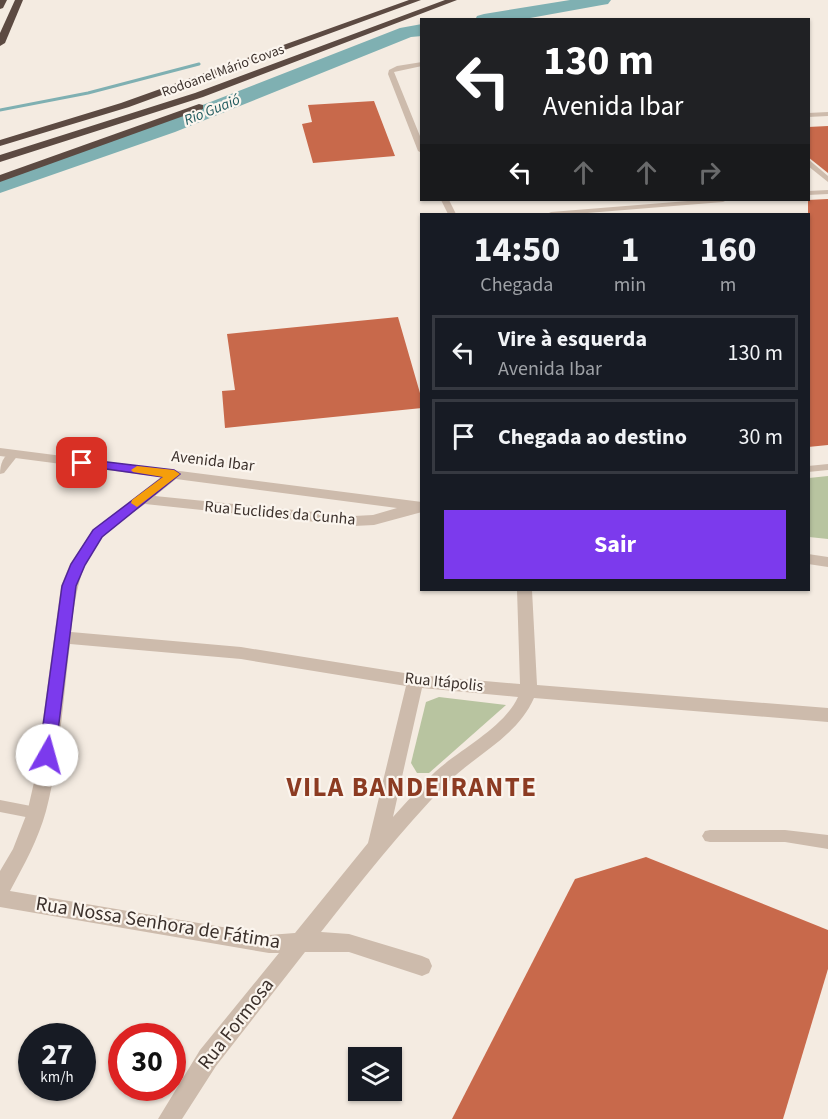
<!DOCTYPE html>
<html lang="pt">
<meta charset="utf-8">
<style>
:root{--surface:#171b24;--page:#242831;--text:#f1f3f6;--muted:#9ea1a6;--line:#363941;--accent:#7c3aed}
body{margin:0;font-family:"Source Sans 3",sans-serif;background:var(--page);color:var(--text);height:100vh;display:flex;flex-direction:column;font-size:22px;white-space:nowrap}
*{box-sizing:border-box;margin:0}
p{font-size:20px;color:var(--muted)}
.icon{flex:none;width:33px;height:33px;fill:none;stroke:currentColor;stroke-width:2;stroke-linecap:round;stroke-linejoin:round}
.map{position:relative;flex:1;overflow:hidden}
.side{position:absolute;left:420px;top:213px;width:390px;height:378px;display:flex;flex-direction:column;background:var(--surface);border-radius:0px;box-shadow:0 2px 4px #0004}
.side>*{flex:none}
.guide{position:absolute;left:420px;top:18px;width:390px;height:183px;border-radius:0px;box-shadow:0 2px 4px #0004;background:#202124;color:#fff;overflow:hidden}
.buttons{position:absolute;left:348px;top:1047px;display:grid;gap:12px}
.buttons a{display:grid;place-items:center;width:54px;height:54px;border-radius:0px;background:var(--surface);box-shadow:0 2px 4px #0004;font-size:30px}
.speed{position:absolute;left:18px;top:1023px;display:flex;gap:12px;font-size:30px;font-weight:700;text-align:center}
.speed>*{display:grid;place-content:center;width:78px;height:78px;border-radius:50%;background:var(--surface);box-shadow:0 2px 4px #0004;line-height:1}
.speed small{font-size:15px;font-weight:400}
.speed .limit{border:9px solid #d22;background:#fff;color:#111}
.pin{position:absolute;display:grid;place-items:center;width:51px;height:51px;color:#fff;margin:-26px;border-radius:12px;box-shadow:0 3px 9px #0006}
.me{position:absolute;width:66px;margin:-33px;rotate:7deg;stroke-linejoin:round;filter:drop-shadow(0 0 4px #0008)}
.turn{display:flex;align-items:center;gap:21px;height:126px;padding:0 24px;font-size:27px}
.turn .icon{width:78px;height:78px;stroke-width:2.5}
.turn b{display:block;font-size:42px;line-height:51px}
.lanes{display:flex;align-items:center;height:57px;padding:0 24px;background:#0003;justify-content:center;gap:30px;direction:ltr}
.lanes .off{opacity:.35}
.eta{display:flex;justify-content:space-evenly;align-items:center;height:102px;text-align:center}
.eta b{font-size:36px;font-weight:700;line-height:42px}
.primary-button{display:flex;gap:12px;margin-top:auto;padding:12px 24px}
.primary-button a{flex:1;height:69px;border-radius:0px;background:var(--accent);color:#fff;font-size:24px;font-weight:700;line-height:69px;text-align:center}
ul{padding:0;list-style:none}
li{display:flex;align-items:center;gap:18px;height:75px;margin:0 12px 9px;padding:0 12px;border:3px solid var(--line);border-radius:0px}
li div{flex:1}
li b{display:block;font-size:22px}
li em{font-style:normal}
.map>svg:first-child{display:block}
</style>
<div class="map">
<svg width="828" height="1119" viewBox="0 0 828 1119">
<rect width="100%" height="100%" fill="#f4ebe1"/>
<g fill="#b8c4a0">
<polygon points="828,476 828,539 809,537 809,478"/>
<polygon points="439,697 506,705 429,773 417,773 411,763 426,702"/>
</g>
<g fill="none" stroke-linecap="round" stroke-linejoin="round">
<polyline stroke="#7fb0b2" stroke-width="3" points="0,110 88,93 199,64"/>
<g fill="#7fb0b2" fill-rule="evenodd">
<polygon points="570,0 611,0 608,4 602,5 519,20 475,20 477,16 484,14"/>
<polygon points="422,24 422,36 411,37 175,132 0,193 0,178 159,122 400,28"/>
</g>
</g>
<g fill="#c8694b">
<polygon points="374,101 395,156 313,163 302,124 312,122 308,105"/>
<polygon points="828,126 828,173 808,157 808,127"/>
<polygon points="828,199 828,445 808,447 808,200"/>
<polygon points="398,317 422,400 422,408 225,428 222,391 235,390 227,334"/>
<polygon points="646,857 828,930 828,969 783,1119 452,1119 575,879"/>
</g>
<g fill="none" stroke-linecap="round" stroke-linejoin="round">
<g fill="#cdbbac" fill-rule="evenodd">
<polygon points="422,62 422,66 394,72 422,141 422,153 418,151 388,74 389,70 397,66"/>
<polygon points="828,112 828,116 808,117 808,113"/>
<polygon points="808,159 828,176 828,182 808,166"/>
<polygon points="828,190 828,194 808,195 808,191"/>
<polygon points="441,200 449,200 456,214 448,214"/>
<polygon points="700,200 727,200 723,202 575,214 547,214 551,212"/>
<path d="M14,451l5,3 -15,19 -4,1c0,-9 3,-20 14,-23z"/>
<polygon points="828,464 828,470 808,472 808,466"/>
<polygon points="0,800 36,807 41,809 43,813 41,817 36,819 0,812"/>
<polygon points="710,830 785,830 828,835 828,849 785,842 710,842 705,841 702,836 705,831"/>
</g>
<g fill="#cdbbac" fill-rule="evenodd">
<path d="M0,448l422,54v10l-48,13 -20,1 -209,-22c-14,10 -30,20 -41,32 -25,26 -29,62 -33,96l170,15 176,28 103,9 -3,-94h15l5,95 291,23v14l-294,-24c-17,39 -59,57 -88,86 -45,47 -85,97 -125,148l28,2 73,22 7,3 3,7 -3,7 -7,3 -73,-24h-44l-89,114 -34,53h-24l42,-69 79,-97h-10l-269,-46v-36l13,-22 14,-36 8,-35 26,-192 9,-22 23,-34 68,-53 -161,-21zM176,479l221,29 -24,7 -19,1 -199,-20zM70,644l171,15 165,27 -38,157 -73,90 -26,2 -259,-44c14,-26 28,-51 36,-80 14,-54 17,-112 24,-167zM422,688l96,9c-14,31 -59,53 -83,75 -15,14 -28,30 -42,45z"/>
<polygon points="808,554 828,557 828,567 808,564"/>
</g>
<g fill="#5c4a42" fill-rule="evenodd">
<polygon points="0,0 7,0 3,8 0,9"/>
<polygon points="15,0 23,0 5,43 0,46 0,33"/>
<polygon points="409,0 421,0 129,107 0,146 0,140 121,103"/>
<polygon points="445,0 457,0 203,97 0,162 0,155 195,93"/>
<polygon points="199,104 203,105 203,109 0,182 0,175"/>
</g>
</g>
<polygon fill="#7c3aed" stroke="#51269a" stroke-width="1.5" points="82,459 174,470 180,474 102,537 85,565 76,586 55,755 53,760 47,761 41,760 39,755 62,586 71,564 93,530 163,477 78,465 76,463 78,460"/>
<polygon fill="#f59e0b" points="137,466 174,470 180,474 137,507 131,503 132,500 163,477 133,472 131,470"/>
<g text-anchor="middle" dominant-baseline="central" stroke-width="4.5" stroke-linejoin="round" paint-order="stroke">
<g font-size="14" fill="#3b302b" stroke="#fbf5ee">
<text transform="translate(223 71) rotate(-20)">Rodoanel Mário Covas</text>
</g>
<g font-size="15" font-style="italic" fill="#1f5a5e" stroke="#fbf5ee">
<text transform="translate(212 110) rotate(-22)">Rio Guaió</text>
</g>
<g font-size="16" fill="#3b302b" stroke="#fbf5ee">
<text transform="translate(213 461) rotate(7)">Avenida Ibar</text>
<text transform="translate(280 513) rotate(5)">Rua Euclides da Cunha</text>
<text transform="translate(444 682) rotate(6)">Rua Itápolis</text>
</g>
<g font-size="20" fill="#3b302b" stroke="#fbf5ee">
<text transform="translate(158 923) rotate(9)">Rua Nossa Senhora de Fátima</text>
<text transform="translate(236 1024) rotate(-52)">Rua Formosa</text>
</g>
<g font-size="27" font-weight="bold" letter-spacing="1.5" fill="#8c3b22" stroke="#fbf5ee">
<text x="412" y="787">VILA BANDEIRANTE</text>
</g>
</g>
</svg>
<div class="buttons">
<a><svg class="icon" aria-label="layers" viewBox="0 0 24 24"><path d="M12 4l9 5-9 5-9-5zM3 14l9 5 9-5"/></svg></a>
</div>
<div class="speed"><div>27<small>km/h</small></div><div class="limit">30</div></div>
<div class="pin" style="left:82px;top:463px;background:#d93025"><svg class="icon" aria-label="arrive" viewBox="0 0 24 24"><path d="M6 21V4h12l-3 4 3 4H6"/></svg></div>
<svg class="me" style="left:47px;top:755px" viewBox="-20 -20 40 40"><circle r="19" fill="#fff"/><path d="M0-13L10 11 0 6-10 11z" fill="#7c3aed"/></svg>
<div class="guide">
<div class="turn"><svg class="icon" aria-label="left" viewBox="0 0 24 24"><path d="M17 20v-9H6M10 6l-5 5 5 5"/></svg><div><b>130 m</b>Avenida Ibar</div></div>
<div class="lanes"><svg class="icon" aria-label="left" viewBox="0 0 24 24"><path d="M17 20v-9H6M10 6l-5 5 5 5"/></svg><svg class="icon off" aria-label="ahead" viewBox="0 0 24 24"><path d="M12 20V5M6 11l6-6 6 6"/></svg><svg class="icon off" aria-label="ahead" viewBox="0 0 24 24"><path d="M12 20V5M6 11l6-6 6 6"/></svg><svg class="icon off" aria-label="right" viewBox="0 0 24 24"><path d="M7 20v-9h11M14 6l5 5-5 5"/></svg></div>
</div>
<section class="side">
<div class="eta">
<div><b>14:50</b><p>Chegada</p></div>
<div><b>1</b><p>min</p></div>
<div><b>160</b><p>m</p></div>
</div>
<ul>
<li><svg class="icon" aria-label="left" viewBox="0 0 24 24"><path d="M17 20v-9H6M10 6l-5 5 5 5"/></svg><div><b>Vire à esquerda</b><p>Avenida Ibar</p></div><em>130 m</em></li>
<li><svg class="icon" aria-label="arrive" viewBox="0 0 24 24"><path d="M6 21V4h12l-3 4 3 4H6"/></svg><div><b>Chegada ao destino</b></div><em>30 m</em></li>
</ul>
<div class="primary-button"><a>Sair</a></div>
</section>
</div>
